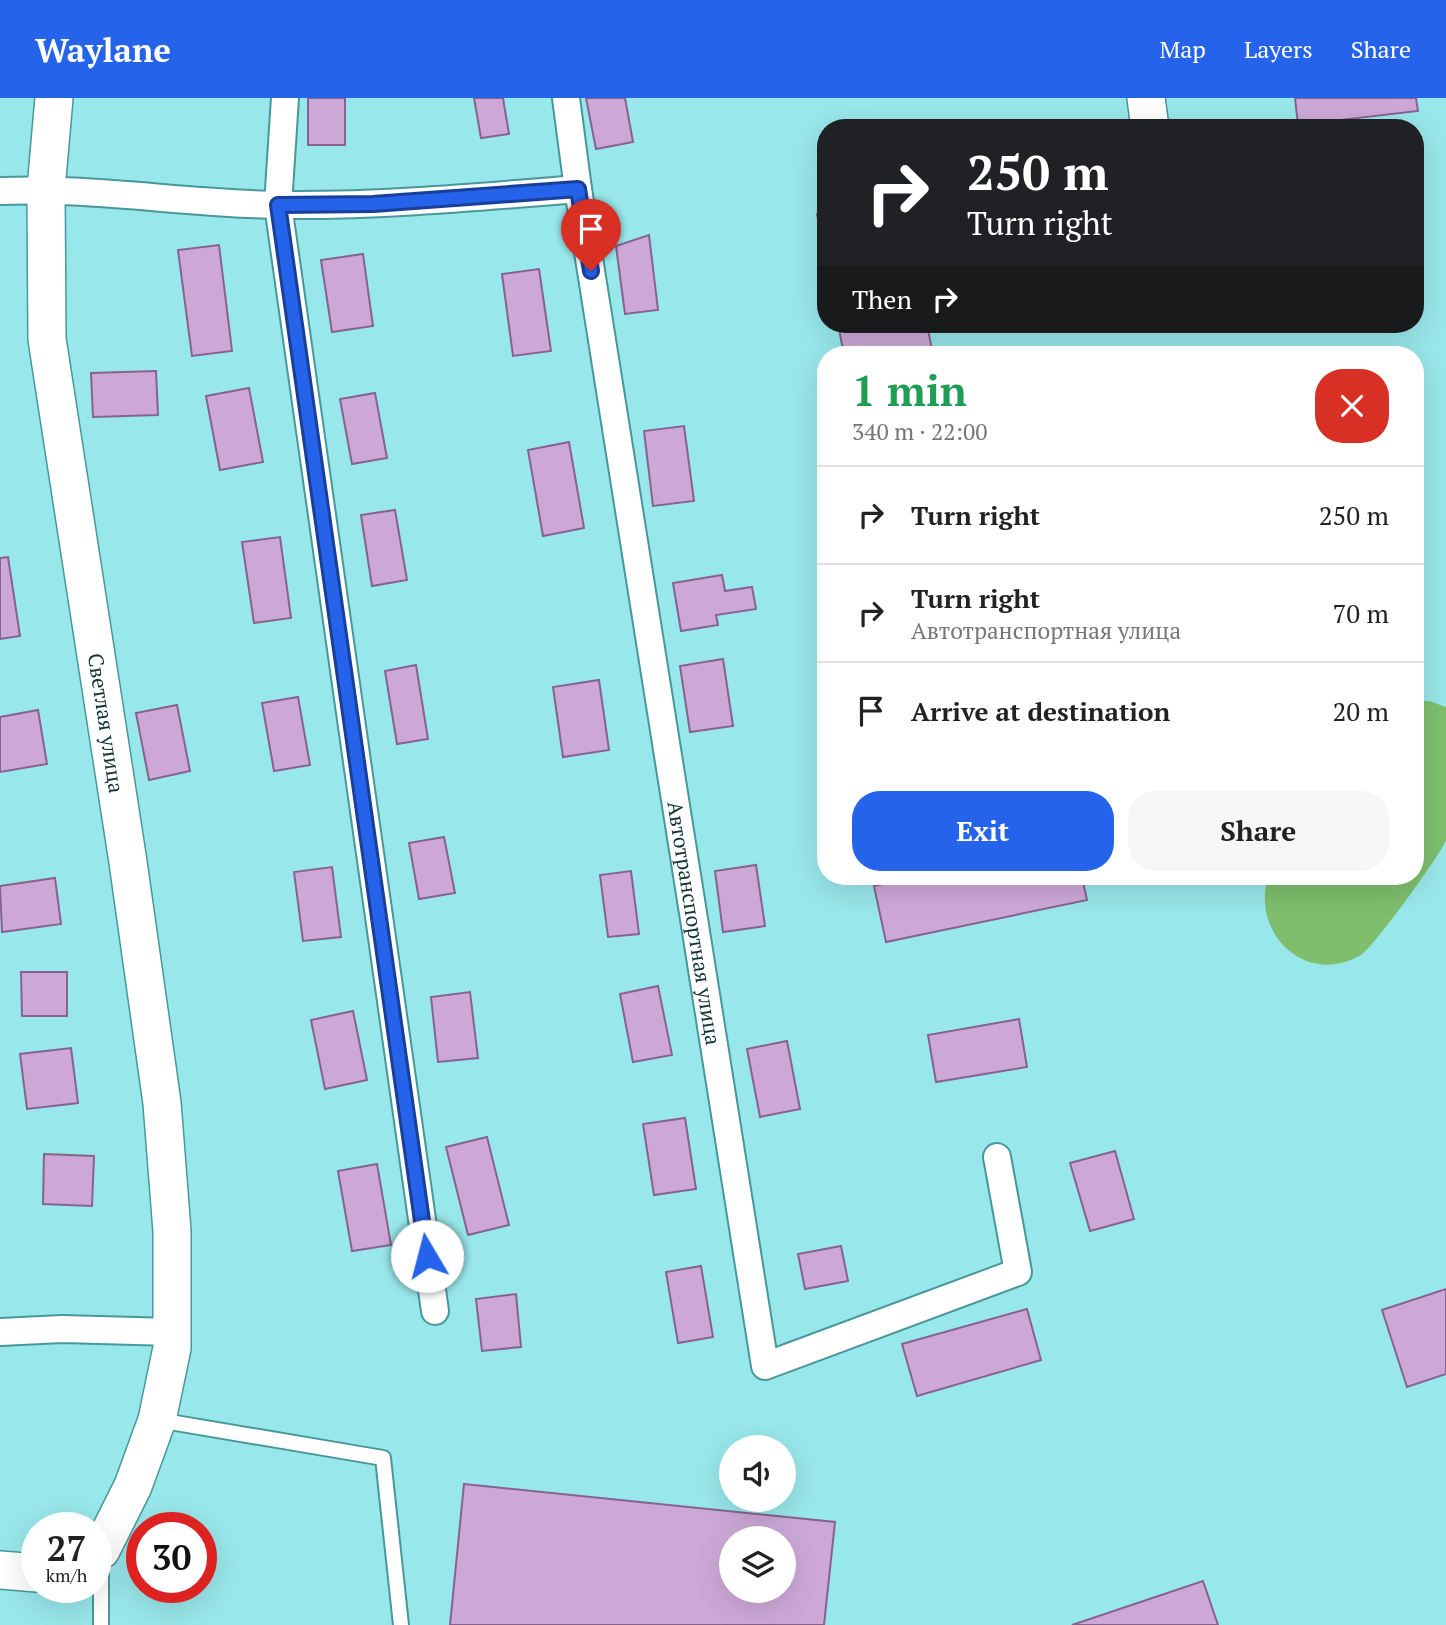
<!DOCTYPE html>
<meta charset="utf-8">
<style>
:root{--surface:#fff;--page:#f6f6f6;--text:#222;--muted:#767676;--line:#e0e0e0;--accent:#2563eb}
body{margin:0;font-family:"PT Serif",serif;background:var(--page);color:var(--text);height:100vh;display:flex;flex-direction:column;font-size:26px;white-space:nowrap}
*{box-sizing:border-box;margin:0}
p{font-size:23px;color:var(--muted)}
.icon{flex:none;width:38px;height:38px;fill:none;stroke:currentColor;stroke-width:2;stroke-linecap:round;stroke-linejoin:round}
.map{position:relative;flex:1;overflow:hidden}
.sheet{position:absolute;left:817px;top:248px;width:607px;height:539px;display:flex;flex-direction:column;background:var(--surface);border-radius:28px;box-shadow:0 7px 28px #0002}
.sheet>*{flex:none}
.top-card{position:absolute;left:817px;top:21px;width:607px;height:214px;border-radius:28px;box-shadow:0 7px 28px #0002;background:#202124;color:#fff;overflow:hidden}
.controls{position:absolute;left:719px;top:1337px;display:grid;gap:14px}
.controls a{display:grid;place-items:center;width:77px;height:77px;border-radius:50%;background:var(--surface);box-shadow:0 7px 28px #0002;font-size:35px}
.speed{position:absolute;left:21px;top:1414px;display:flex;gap:14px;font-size:35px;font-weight:700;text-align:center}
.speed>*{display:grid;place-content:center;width:91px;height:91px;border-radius:50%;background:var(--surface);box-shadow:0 7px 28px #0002;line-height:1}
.speed small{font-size:18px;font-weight:400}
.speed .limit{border:10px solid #d22;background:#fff;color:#111}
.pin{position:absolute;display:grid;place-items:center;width:60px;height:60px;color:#fff;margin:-72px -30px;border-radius:50% 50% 50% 0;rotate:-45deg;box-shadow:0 0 7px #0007}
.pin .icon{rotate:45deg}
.me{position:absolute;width:77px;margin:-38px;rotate:352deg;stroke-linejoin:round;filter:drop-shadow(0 0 5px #0008)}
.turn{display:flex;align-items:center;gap:24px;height:147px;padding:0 35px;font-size:32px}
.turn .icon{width:91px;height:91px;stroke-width:2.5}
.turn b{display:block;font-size:49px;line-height:60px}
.then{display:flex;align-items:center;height:66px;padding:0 35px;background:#0003;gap:14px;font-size:26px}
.round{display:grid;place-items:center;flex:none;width:74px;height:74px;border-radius:28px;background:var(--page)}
.head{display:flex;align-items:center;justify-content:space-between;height:119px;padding:0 35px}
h1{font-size:42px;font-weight:700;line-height:52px;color:#1e9e55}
.primary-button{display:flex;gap:14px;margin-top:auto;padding:14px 35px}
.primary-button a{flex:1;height:80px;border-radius:28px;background:var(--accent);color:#fff;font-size:28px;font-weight:700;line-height:80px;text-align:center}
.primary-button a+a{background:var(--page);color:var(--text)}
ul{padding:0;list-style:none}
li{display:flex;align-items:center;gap:21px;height:98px;padding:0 35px;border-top:2px solid var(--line)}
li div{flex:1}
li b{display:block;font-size:26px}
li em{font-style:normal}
header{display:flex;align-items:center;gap:42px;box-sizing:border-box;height:98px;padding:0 35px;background:var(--accent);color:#fff}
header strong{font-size:33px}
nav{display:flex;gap:38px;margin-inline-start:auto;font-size:24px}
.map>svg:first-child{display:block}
</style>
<header>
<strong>Waylane</strong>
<nav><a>Map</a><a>Layers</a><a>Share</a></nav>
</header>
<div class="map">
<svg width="1446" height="1527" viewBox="0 0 1446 1527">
<rect width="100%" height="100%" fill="#98e7ea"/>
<path fill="#7ebe6d" d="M1416,603h13l17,6c0,33 0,67 0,101 0,9 0,23 0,32 -5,14 -73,108 -85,115 -55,32 -110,-21 -93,-78h148z"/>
<g fill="#cda8d7" stroke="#86638f" stroke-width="2" fill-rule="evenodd">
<rect x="308" y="0" width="37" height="47"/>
<polygon points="474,0 503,0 509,36 481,40"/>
<polygon points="586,0 625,0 633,44 596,51"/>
<polygon points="1295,0 1416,0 1418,13 1298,27"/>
<polygon points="826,114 826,163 817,116"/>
<polygon points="649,137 658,212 625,216 616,148"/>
<polygon points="219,147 232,253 192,258 178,152"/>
<polygon points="363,156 373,228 332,234 321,162"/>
<polygon points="539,171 551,253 513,258 502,176"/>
<polygon points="838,226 927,226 933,257 844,257"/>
<polygon points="156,273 158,317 93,319 91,275"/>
<polygon points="249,290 263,364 220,372 206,298"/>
<polygon points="375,295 387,360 352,366 340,301"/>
<polygon points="684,328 694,403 653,408 644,333"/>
<polygon points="569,344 584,430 543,438 528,352"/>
<polygon points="395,412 407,482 372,488 361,417"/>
<polygon points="280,439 291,520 254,525 242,444"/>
<polygon points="8,459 20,538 0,541 0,460"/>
<polygon points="722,477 725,493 752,489 756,511 716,517 718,527 681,533 673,485"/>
<polygon points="723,561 733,628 690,634 680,568"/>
<polygon points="416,567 428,641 397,646 385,573"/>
<polygon points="599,582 609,652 563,659 553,589"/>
<polygon points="298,599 310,667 274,673 262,605"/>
<polygon points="177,607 190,673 149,682 136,615"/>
<polygon points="38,612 47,666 0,674 0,619"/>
<polygon points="444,739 455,795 419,801 409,745"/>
<polygon points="756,767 765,828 723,834 715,773"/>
<polygon points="332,769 341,839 303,843 294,774"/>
<polygon points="631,773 639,836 608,839 600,777"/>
<polygon points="915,779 1082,779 1087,802 886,844 874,788"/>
<polygon points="55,780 61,826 2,834 0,788"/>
<polygon points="21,874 67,874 67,918 22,918"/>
<polygon points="658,888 672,957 633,964 620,896"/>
<polygon points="470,894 478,960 438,964 431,899"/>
<polygon points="353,913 367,982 325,991 311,922"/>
<polygon points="1019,921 1027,969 936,984 928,937"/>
<polygon points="787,943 800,1011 760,1019 747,951"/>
<polygon points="71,950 78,1005 27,1011 20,956"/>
<polygon points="685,1020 696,1091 654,1097 643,1026"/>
<polygon points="487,1039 509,1127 468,1137 446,1049"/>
<polygon points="1115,1053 1134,1121 1090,1133 1070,1065"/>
<polygon points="44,1056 94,1058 92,1108 43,1106"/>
<polygon points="377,1066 391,1147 352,1153 338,1073"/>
<polygon points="841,1148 848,1183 805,1191 798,1156"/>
<polygon points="701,1168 713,1239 678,1245 666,1174"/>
<polygon points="1446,1191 1446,1276 1407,1289 1382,1212"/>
<polygon points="516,1196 521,1249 482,1253 476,1201"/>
<polygon points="1027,1211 1041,1262 917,1298 902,1246"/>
<path d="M464,1386l371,38 -11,103h-374zM732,1440h52v53h-52z"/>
<polygon points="1203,1483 1218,1527 1072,1527"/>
</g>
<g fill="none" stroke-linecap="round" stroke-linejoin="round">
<defs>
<g id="lane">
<polyline points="158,1322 383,1360 401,1527"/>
<polyline points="101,1455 101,1527"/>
</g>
<g id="street">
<polyline points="285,0 278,107 435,1213"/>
<path id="s1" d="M566,0l12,91 187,1177 253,-94 -21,-115"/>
<path d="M0,93c94,-4 187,13 281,14 99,1 198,-8 297,-16"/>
<polyline points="0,1234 62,1231 172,1234"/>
</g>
<g id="secondary">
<path id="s2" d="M54,0l-8,91 1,150 81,523 34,241 10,128v117l-15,72 -24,66 -32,64 -5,3"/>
<polyline points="1146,0 1150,30"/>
<polyline points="0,1472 37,1475"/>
</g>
</defs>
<use href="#lane" stroke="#48979b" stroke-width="18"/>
<use href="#street" stroke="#48979b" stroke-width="30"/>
<use href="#secondary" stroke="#48979b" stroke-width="40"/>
<use href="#lane" stroke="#fff" stroke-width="14"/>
<use href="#street" stroke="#fff" stroke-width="26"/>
<use href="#secondary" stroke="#fff" stroke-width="37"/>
</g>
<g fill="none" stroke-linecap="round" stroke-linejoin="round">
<defs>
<polyline id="route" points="427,1158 278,107 373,106 578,91 591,173"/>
</defs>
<use href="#route" stroke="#184099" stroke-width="18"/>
<use href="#route" stroke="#2563eb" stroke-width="12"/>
</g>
<g text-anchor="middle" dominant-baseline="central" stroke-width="5" stroke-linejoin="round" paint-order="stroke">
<g font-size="21" fill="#113334" stroke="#e7fdfe">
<text stroke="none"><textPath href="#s2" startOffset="630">Светлая улица</textPath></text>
<text stroke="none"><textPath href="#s1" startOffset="835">Автотранспортная улица</textPath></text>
</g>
</g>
</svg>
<div class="controls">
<a><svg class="icon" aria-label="sound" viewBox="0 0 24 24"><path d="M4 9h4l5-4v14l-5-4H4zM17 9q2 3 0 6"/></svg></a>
<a><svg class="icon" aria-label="layers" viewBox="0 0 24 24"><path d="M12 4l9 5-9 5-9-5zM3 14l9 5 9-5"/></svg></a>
</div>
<div class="speed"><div>27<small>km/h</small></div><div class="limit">30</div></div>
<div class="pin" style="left:591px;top:173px;background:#d93025"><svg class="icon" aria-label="arrive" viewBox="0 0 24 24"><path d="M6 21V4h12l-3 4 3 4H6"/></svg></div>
<svg class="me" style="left:427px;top:1158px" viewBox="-20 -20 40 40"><circle r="19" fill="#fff"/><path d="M0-13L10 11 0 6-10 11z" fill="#2563eb"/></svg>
<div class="top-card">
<div class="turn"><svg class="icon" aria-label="right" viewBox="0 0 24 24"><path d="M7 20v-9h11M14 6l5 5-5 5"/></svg><div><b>250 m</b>Turn right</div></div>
<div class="then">Then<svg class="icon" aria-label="right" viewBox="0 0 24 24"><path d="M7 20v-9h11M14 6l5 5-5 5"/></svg></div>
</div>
<section class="sheet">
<div class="head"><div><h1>1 min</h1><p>340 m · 22:00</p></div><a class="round" style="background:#d93025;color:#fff"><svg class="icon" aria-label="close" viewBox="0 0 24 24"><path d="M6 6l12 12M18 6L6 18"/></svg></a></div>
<ul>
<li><svg class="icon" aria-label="right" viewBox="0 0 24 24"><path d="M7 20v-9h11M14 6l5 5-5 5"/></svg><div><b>Turn right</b></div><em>250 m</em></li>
<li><svg class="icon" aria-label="right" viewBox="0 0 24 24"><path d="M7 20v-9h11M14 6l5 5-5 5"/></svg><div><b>Turn right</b><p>Автотранспортная улица</p></div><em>70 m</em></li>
<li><svg class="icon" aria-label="arrive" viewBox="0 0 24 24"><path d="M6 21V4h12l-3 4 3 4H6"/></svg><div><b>Arrive at destination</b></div><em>20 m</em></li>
</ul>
<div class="primary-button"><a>Exit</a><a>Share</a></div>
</section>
</div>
